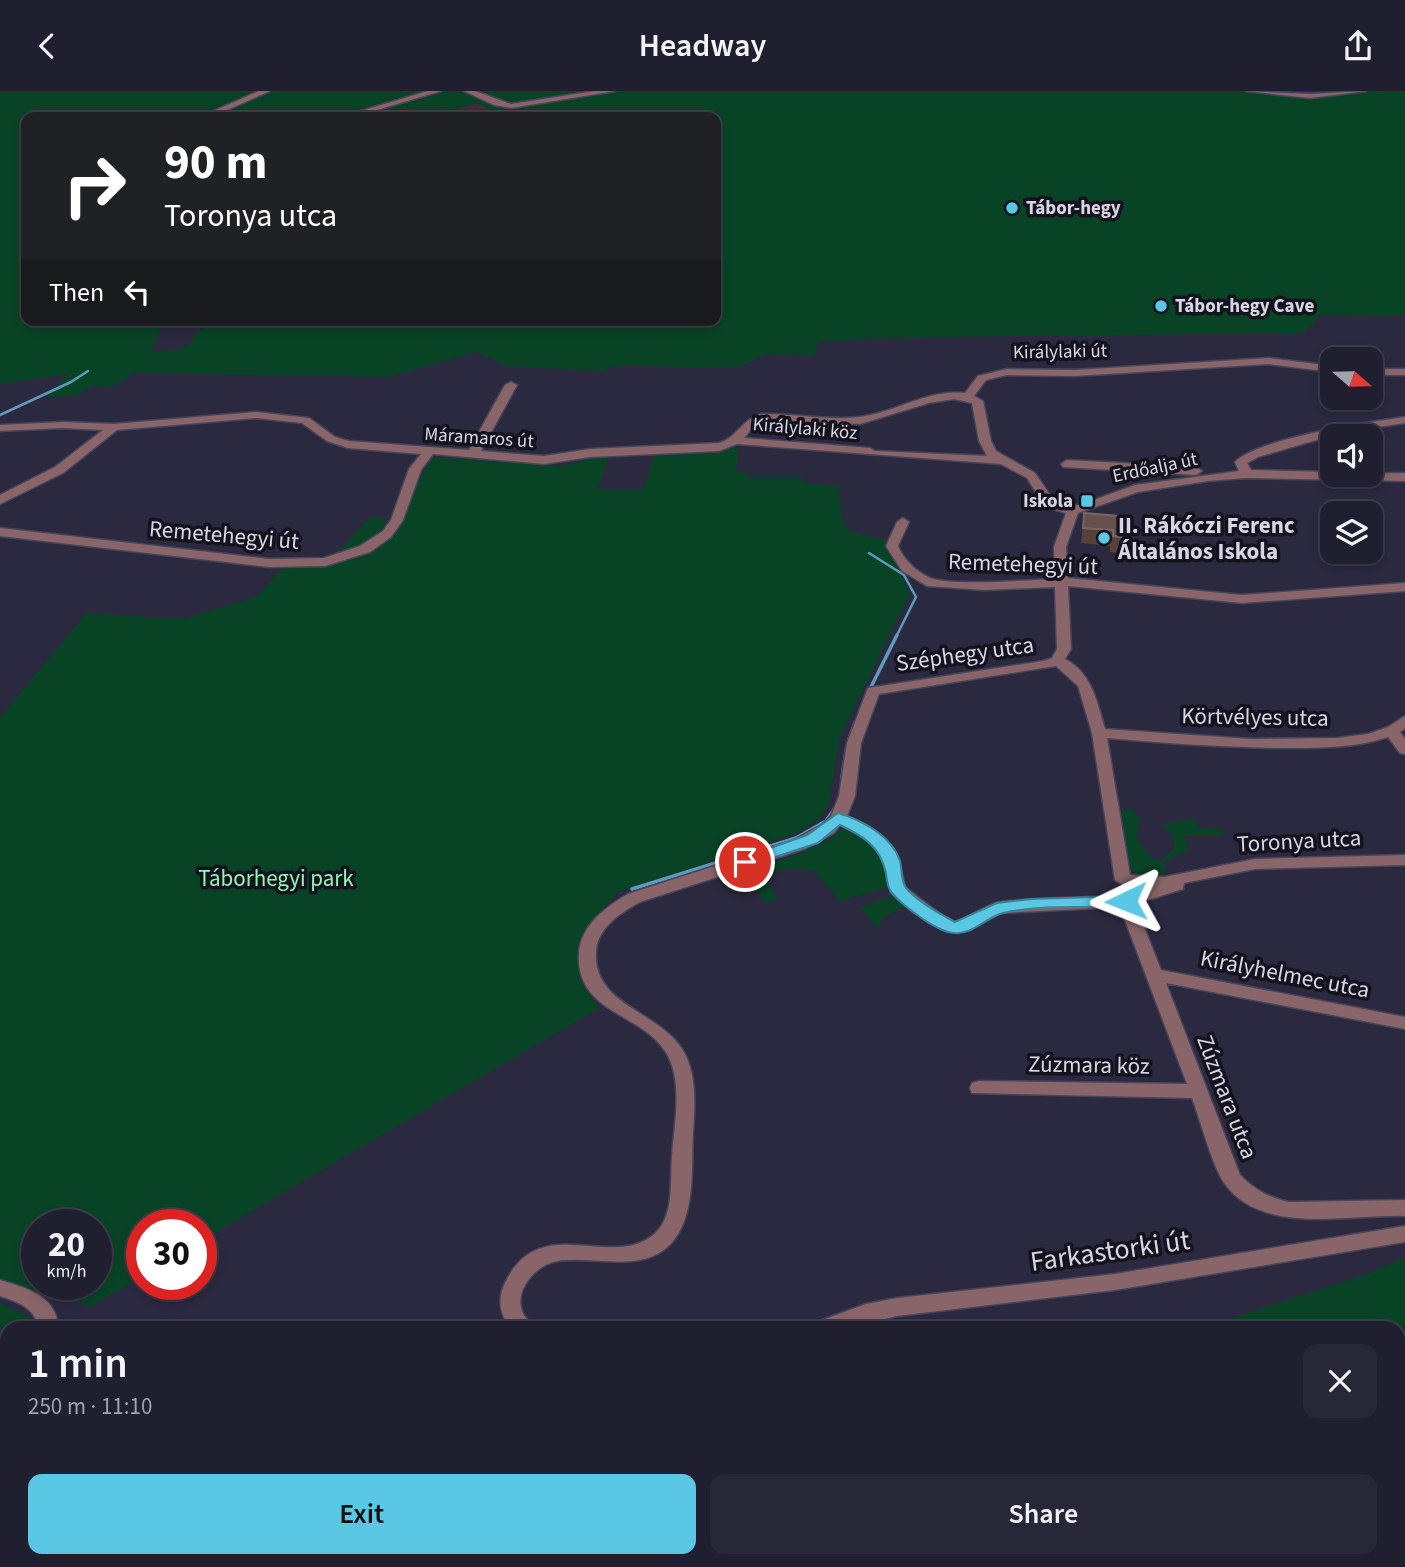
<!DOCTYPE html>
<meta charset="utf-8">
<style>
:root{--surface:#201f2f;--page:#282737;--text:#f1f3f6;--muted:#a2a2aa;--line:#3d3d4b;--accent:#5ac8e5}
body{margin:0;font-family:"Source Sans 3",sans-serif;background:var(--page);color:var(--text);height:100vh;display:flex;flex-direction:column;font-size:26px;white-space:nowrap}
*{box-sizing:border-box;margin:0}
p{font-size:23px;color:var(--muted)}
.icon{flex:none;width:38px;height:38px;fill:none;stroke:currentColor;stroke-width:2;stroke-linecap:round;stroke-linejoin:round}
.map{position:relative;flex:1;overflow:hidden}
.details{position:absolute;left:0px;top:1230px;width:1405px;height:247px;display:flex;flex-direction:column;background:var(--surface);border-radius:21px 21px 0 0;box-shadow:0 4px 10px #0003,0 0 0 2px var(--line)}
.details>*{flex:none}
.banner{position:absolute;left:21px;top:21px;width:700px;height:214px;border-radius:14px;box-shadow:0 4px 10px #0003,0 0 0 2px var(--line);background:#202124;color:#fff;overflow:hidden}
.needle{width:46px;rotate:110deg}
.controls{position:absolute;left:1320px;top:256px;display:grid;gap:14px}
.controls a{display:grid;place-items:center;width:63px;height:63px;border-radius:14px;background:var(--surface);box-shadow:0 4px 10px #0003,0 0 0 2px var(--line);font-size:35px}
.speed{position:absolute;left:21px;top:1118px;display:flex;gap:14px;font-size:35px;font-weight:700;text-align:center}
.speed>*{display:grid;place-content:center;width:91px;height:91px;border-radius:50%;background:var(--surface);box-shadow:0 4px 10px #0003,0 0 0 2px var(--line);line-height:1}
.speed small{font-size:18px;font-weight:400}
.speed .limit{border:10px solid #d22;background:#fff;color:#111}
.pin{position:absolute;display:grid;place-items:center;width:60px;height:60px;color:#fff;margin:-30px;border:4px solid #fff;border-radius:50%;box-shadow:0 2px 7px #0007}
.me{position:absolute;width:77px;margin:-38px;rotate:268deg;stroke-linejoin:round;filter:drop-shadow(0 0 5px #0008)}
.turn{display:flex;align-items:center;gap:24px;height:147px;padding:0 28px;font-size:32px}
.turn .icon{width:91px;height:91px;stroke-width:2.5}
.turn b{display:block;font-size:49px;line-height:60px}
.then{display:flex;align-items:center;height:66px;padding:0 28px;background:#0003;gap:14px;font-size:26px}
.round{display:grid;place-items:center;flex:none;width:74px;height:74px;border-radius:14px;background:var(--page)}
.summary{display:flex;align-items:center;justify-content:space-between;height:119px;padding:0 28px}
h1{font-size:42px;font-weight:600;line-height:52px}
.action{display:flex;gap:14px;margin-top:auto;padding:14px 28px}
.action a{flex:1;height:80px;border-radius:14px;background:var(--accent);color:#111;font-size:28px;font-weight:600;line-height:80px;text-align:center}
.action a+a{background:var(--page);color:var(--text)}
header{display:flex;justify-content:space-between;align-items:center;height:91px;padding:0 28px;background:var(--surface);font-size:32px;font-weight:600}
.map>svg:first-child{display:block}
</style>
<header><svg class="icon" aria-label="back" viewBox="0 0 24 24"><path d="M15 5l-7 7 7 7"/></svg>Headway<svg class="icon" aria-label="share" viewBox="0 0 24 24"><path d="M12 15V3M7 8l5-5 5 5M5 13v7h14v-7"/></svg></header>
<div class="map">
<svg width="1405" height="1476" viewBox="0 0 1405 1476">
<rect width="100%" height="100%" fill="#2b293f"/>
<polygon fill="#402d35" points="477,12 494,20 460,26 429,26"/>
<g fill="#094325" fill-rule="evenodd">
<path d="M0,0h1405v225l-84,-1 -18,18 -373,4 -111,4 -5,15 -48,-2 -25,12 -21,2 -98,-3 -23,6 -92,-5 -30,-14 -88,25 -255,-4 -24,15 -16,-3 -16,10 -31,3 21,-24 -68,10zM477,12l16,8 -33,6h256v203h-486l7,3 -32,4 -11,8c-2,18 -27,15 -43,17l13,-32h-138v-203h403z"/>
<path d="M739,356l-3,25h10l1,6h56l1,5 35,3c5,51 1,43 50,55l3,14 18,38 -71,146 -10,65 -10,15 -21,14 -180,59 -34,38 -6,16 2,34 19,28 -398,233v-16h-59v51l-51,31 -91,-25v-564l86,-105 97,6 73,-22 28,-30 44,-1 42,-15 38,-51 24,-43 130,9c17,-4 30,-9 47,-10l-11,33h46l11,-36zM37,1134h59v60h-59z"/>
<polygon points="371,426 388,428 372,449 344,461 339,460"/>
<polygon points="1129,717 1140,726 1136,748 1153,768 1161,770 1175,756 1172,743 1162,733 1192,728 1200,737 1226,739 1227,742 1218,745 1185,745 1188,759 1165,770 1164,787 1141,785 1131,779 1121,720"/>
<path d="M848,737c27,11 42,28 40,59l-48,14 -27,-32c-15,0 -34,-1 -47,8l11,21 -10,6 -14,-19 -5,-14 51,-17 31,-15 10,-9z"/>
<polygon points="896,804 909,816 901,817 883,827 878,838 860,816"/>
<polygon points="1403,1167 1405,1169 1405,1476 731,1476 729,1470 1398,1470 1398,1237 1201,1237 1362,1185"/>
<polygon points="0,1212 29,1226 34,1237 7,1237 7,1313 0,1332"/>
</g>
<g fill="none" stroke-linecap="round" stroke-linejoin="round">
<g stroke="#5c9bbc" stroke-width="2.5">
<polyline points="0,324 71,291 88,280"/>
<polyline points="869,462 904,484 916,506 896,546"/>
</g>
<g stroke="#5c9bbc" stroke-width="3.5">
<polyline points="869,600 897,544"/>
<polyline points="849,648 855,632"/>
<polyline points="842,686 847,655"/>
<polyline points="632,798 796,747 826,730 835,717"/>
</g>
<defs>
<g id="minor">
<polygon points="259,0 270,0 211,26 200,26"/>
<polygon points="428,0 441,0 353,26 341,26"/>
<polygon points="464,0 475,0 511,13 595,0 615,0 511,17 494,14"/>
<polygon points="1246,0 1310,3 1366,0 1310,7"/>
<path d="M1269,267l63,8v6l-63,-8 -194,12 -68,-1 -21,5 -12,16 9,5 8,40 5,10 39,22 19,28 12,4h14l55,-20 104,-14 -4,-9c24,-24 134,-40 170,-45v6l-61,9 -86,25 -11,6 4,7 81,2v2l73,-1v8l-159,-3 -38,3 -70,11 -60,21 -12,34 2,31 174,17 163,-12v8l-163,12 -174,-17 3,63 -6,10c27,14 32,43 40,70l146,10 86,-1 31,-4 20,-7 17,-11v12l-5,4 5,7v15l-5,-1 -12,-16c-35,12 -75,11 -113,11 -56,-1 -112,-5 -168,-10l23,137 34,2 91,-18 150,-4v10l-150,4 -71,14 -1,6 -48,15 26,66 244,47v12l-239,-46 74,192c15,15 28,22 49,27l116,-2v16c-54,-2 -143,20 -180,-32 -12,-16 -25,-65 -33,-86l-220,-5 -2,-5 2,-5 7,-2 208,3 -67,-177 -119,6 -33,18 -21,1 -18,-9 -38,-30 -8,-34 -6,-10 -15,-13 -22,-11 -6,8 -30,16 -164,53c-20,11 -42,25 -44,49 -4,54 61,59 86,98 15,23 13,56 11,83 -2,35 3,79 -19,108 -29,36 -79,15 -116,21 -21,3 -44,28 -36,50 2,7 9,11 11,17h-23c-10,-14 -13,-28 -5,-45 34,-72 104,-14 147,-47 23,-17 18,-54 20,-80 2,-30 11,-71 -4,-100 -23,-44 -93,-41 -89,-103 2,-28 27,-46 49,-59l164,-53 30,-16 9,-9 8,-20 8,-53 21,-55 175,-27 9,-3 5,-9 -2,-62 -71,3 -57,-4 -25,-15 -16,-25 11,-24 6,-4 6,4 -11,24c5,13 18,25 30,31 21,10 101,3 127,2l-1,-32 12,-34 -21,-6 -18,-29 -26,-14 -264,-20 -18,7 -129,6 -46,7 -111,-10 -12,16 -18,50 -12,17 -21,15 -45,14 -56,1 -269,-31v-8l269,31 55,-1 36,-12 23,-15 8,-11 18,-51 12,-15 -73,-6 -21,-7 -25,-18 -46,-5 -139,12 -54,43 -63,31v-9l55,-28 48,-37 -41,-2 -62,3v-6l62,-3 52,2 142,-12 53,6 26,19 14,4 120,9 36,-65 6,-3 6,3 -36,66 63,5 46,-7 129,-6c18,-5 23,-24 42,-29 33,-1 66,7 98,3 37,-4 67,-28 106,-24l13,-17 29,-7 68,1zM954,308l18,4 7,38 8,15 -112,-5 -5,-3 -126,-10 10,-12 9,-6 97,4 69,-21zM1056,575l22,20 14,47 23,147 8,5 30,2c-49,15 -101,8 -153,15 -16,3 -29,16 -45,20l-14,-7 -36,-28c-9,-44 -18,-52 -58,-71l8,-20 6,-53 18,-49z"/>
<rect x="1370" y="278" width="35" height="6"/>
<polygon points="1067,369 1196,376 1202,380 1196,384 1063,376 1061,373"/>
<polygon points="1405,1135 1405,1151 1115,1199 897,1225 848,1237 814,1237 817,1231 866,1213 897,1207 1115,1183"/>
<path d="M0,1189c27,8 57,16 58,48h-20c-2,-20 -20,-26 -38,-32z"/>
<polygon points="7,1355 7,1470 17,1470 18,1476 0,1476 0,1358"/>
<polygon points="147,1470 183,1470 180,1476 144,1476"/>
<polygon points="638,1470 662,1470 664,1476 640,1476"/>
</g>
</defs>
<use href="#minor" stroke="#47455a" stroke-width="3"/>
<use href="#minor" fill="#896569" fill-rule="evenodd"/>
</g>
<polygon fill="#59403b" points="1084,422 1129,447 1127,463 1110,461 1110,455 1081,452"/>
<polygon fill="#66504d" stroke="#786565" stroke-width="2" points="1084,422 1130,426 1129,447 1113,445 1113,439 1083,437"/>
<path fill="#5ac8e5" stroke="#3a8295" stroke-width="2" d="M838,722c24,7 54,23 62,48 2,8 1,20 6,27 11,13 34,26 49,34l42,-19 35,-4 94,-3 8,5 -8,6c-40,1 -85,-3 -123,6 -17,4 -30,22 -49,20 -17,-1 -51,-27 -62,-40 -5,-5 -5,-14 -6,-20 -6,-27 -23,-37 -46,-48l-22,18 -73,24 -8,-5 2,-3 68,-24z"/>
<g fill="#5ac8e5" stroke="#14131d" stroke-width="2.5">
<circle cx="1012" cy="117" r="7"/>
<circle cx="1161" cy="215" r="7"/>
<rect x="1080" y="403" width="14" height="14" rx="3.5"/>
<circle cx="1104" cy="447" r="7"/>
</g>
<g text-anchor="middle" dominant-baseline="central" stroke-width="7" stroke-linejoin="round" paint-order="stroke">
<g font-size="19" font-weight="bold" fill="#d7d6e5" stroke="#14131d" text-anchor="start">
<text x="1026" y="117">Tábor-hegy</text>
<text x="1175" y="215">Tábor-hegy Cave</text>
<text x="1073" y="410" text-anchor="end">Iskola</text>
</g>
<g font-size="19" fill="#d7d6e5" stroke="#14131d">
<text transform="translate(1060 261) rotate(-1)">Királylaki út</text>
<text transform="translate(805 338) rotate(5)">Királylaki köz</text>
<text transform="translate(479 347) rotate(4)">Máramaros út</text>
<text transform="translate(1155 377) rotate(-12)">Erdőalja út</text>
</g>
<g font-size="23" font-weight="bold" fill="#d7d6e5" stroke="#14131d" text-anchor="start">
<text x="1118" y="434">II. Rákóczi Ferenc<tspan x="1118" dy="26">Általános Iskola</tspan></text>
</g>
<g font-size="23" fill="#d7d6e5" stroke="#14131d">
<text transform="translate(224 444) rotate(5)">Remetehegyi út</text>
<text transform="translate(1023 473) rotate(2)">Remetehegyi út</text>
<text transform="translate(965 563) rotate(-8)">Széphegy utca</text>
<text transform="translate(1255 626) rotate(1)">Körtvélyes utca</text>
<text transform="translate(1299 750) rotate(-3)">Toronya utca</text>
<text transform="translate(1285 883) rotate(11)">Királyhelmec utca</text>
<text transform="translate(1089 974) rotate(1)">Zúzmara köz</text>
<text transform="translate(1227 1006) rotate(69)">Zúzmara utca</text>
</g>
<g font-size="23" fill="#8ef6b3" stroke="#14131d">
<text x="276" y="787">Táborhegyi park</text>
</g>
<g font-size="28" fill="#d7d6e5" stroke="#14131d">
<text transform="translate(1110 1160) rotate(-8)">Farkastorki út</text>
</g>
</g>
</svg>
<div class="controls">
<a><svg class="needle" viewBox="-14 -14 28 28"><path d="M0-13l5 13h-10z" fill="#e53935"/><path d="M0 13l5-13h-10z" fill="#a2a2aa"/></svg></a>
<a><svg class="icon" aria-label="sound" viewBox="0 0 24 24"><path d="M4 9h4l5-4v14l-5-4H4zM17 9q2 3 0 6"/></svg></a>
<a><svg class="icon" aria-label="layers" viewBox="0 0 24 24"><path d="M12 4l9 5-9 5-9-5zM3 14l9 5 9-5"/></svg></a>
</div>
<div class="speed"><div>20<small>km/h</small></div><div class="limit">30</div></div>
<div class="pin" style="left:745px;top:771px;background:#d93025"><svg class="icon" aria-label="arrive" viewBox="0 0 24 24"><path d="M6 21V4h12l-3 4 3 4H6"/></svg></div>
<svg class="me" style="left:1126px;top:810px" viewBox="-20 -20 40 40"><path d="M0-17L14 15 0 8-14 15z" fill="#5ac8e5" stroke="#fff" stroke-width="4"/></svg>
<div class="banner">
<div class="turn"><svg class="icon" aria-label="right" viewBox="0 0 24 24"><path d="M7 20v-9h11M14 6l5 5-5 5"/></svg><div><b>90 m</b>Toronya utca</div></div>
<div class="then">Then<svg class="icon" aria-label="left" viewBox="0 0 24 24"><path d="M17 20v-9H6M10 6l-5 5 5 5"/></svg></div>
</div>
<section class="details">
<div class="summary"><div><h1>1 min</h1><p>250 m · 11:10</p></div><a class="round"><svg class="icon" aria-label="close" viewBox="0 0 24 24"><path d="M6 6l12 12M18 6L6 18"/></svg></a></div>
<div class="action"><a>Exit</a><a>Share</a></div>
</section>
</div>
